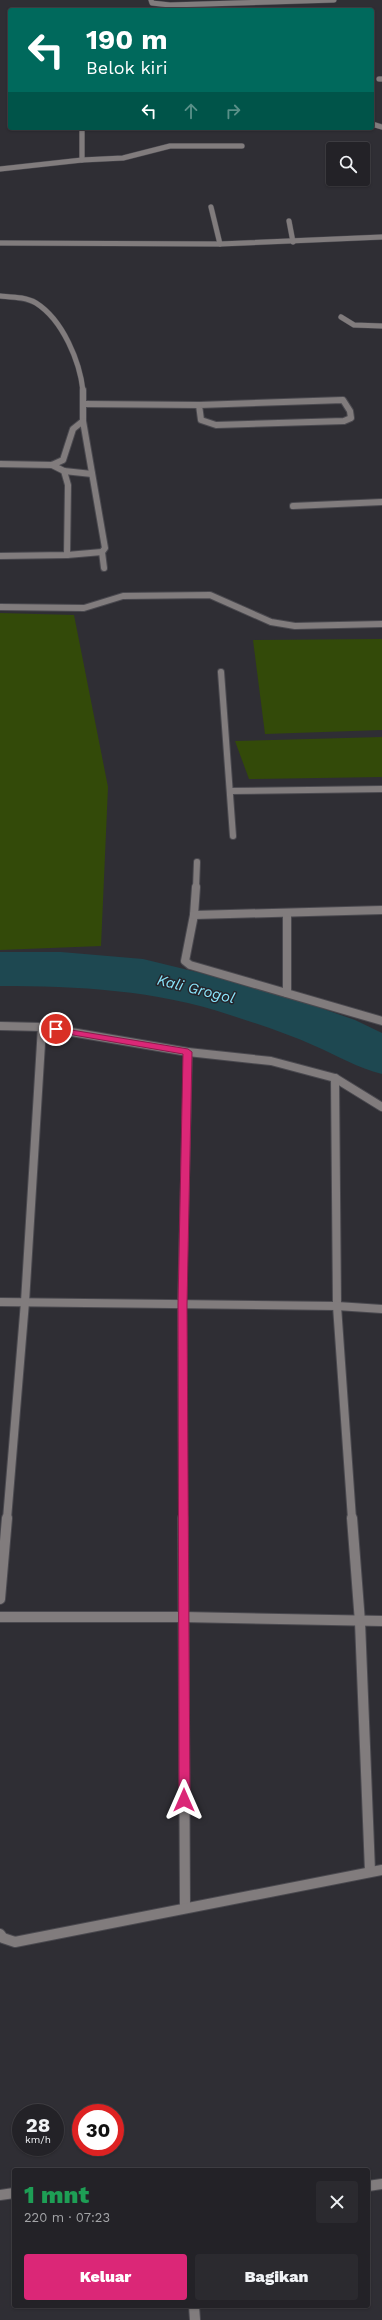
<!DOCTYPE html>
<html lang="id">
<meta charset="utf-8">
<style>
:root{--surface:#232227;--page:#2b2a2f;--text:#f1f3f6;--muted:#a3a4a7;--line:#403f44;--accent:#db2777}
body{margin:0;font-family:"Work Sans",sans-serif;background:var(--page);color:var(--text);height:100vh;display:flex;flex-direction:column;font-size:15px;white-space:nowrap}
*{box-sizing:border-box;margin:0}
p{font-size:13px;color:var(--muted)}
.icon{flex:none;width:22px;height:22px;fill:none;stroke:currentColor;stroke-width:2;stroke-linecap:round;stroke-linejoin:round}
.map{position:relative;flex:1;overflow:hidden}
.drawer{position:absolute;left:12px;top:2168px;width:358px;height:140px;display:flex;flex-direction:column;background:var(--surface);border-radius:4px;box-shadow:0 1px 3px #0004,0 0 0 1px var(--line)}
.drawer>*{flex:none}
.guide{position:absolute;left:8px;top:8px;width:366px;height:122px;border-radius:4px;box-shadow:0 1px 3px #0004,0 0 0 1px var(--line);background:#00695c;color:#fff;overflow:hidden}
.fabs{position:absolute;left:326px;top:142px;display:grid;gap:8px}
.fabs a{display:grid;place-items:center;width:44px;height:44px;border-radius:4px;background:var(--surface);box-shadow:0 1px 3px #0004,0 0 0 1px var(--line);font-size:20px}
.speed{position:absolute;left:12px;top:2104px;display:flex;gap:8px;font-size:20px;font-weight:700;text-align:center}
.speed>*{display:grid;place-content:center;width:52px;height:52px;border-radius:50%;background:var(--surface);box-shadow:0 1px 3px #0004,0 0 0 1px var(--line);line-height:1}
.speed small{font-size:10px;font-weight:400}
.speed .limit{border:6px solid #d22;background:#fff;color:#111}
.pin{position:absolute;display:grid;place-items:center;width:34px;height:34px;color:#fff;margin:-17px;border:2px solid #fff;border-radius:50%;box-shadow:0 1px 4px #0007}
.me{position:absolute;width:44px;margin:-22px;rotate:0deg;stroke-linejoin:round;filter:drop-shadow(0 0 3px #0008)}
.turn{display:flex;align-items:center;gap:14px;height:84px;padding:0 12px;font-size:18px}
.turn .icon{width:52px;height:52px;stroke-width:2.5}
.turn b{display:block;font-size:28px;line-height:34px}
.lanes{display:flex;align-items:center;height:38px;padding:0 12px;background:#0003;justify-content:center;gap:20px;direction:ltr}
.lanes .off{opacity:.35}
.round{display:grid;place-items:center;flex:none;width:42px;height:42px;border-radius:4px;background:var(--page)}
.headline{display:flex;align-items:center;justify-content:space-between;height:68px;padding:0 12px}
h1{font-size:24px;font-weight:800;line-height:30px;color:#1e9e55}
.button{display:flex;gap:8px;margin-top:auto;padding:8px 12px}
.button a{flex:1;height:46px;border-radius:4px;background:var(--accent);color:#fff;font-size:16px;font-weight:800;line-height:46px;text-align:center}
.button a+a{background:var(--page);color:var(--text)}
.map>svg:first-child{display:block}
</style>
<div class="map">
<svg width="382" height="2320" viewBox="0 0 382 2320">
<rect width="100%" height="100%" fill="#2f2e34"/>
<g fill="#334a09">
<polygon points="0,613 74,615 108,787 101,946 0,950"/>
<polygon points="382,639 382,730 265,734 253,640"/>
<polygon points="382,737 382,777 249,779 235,741"/>
</g>
<g fill="none" stroke-linecap="round" stroke-linejoin="round">
<path fill="#1e4851" fill-rule="evenodd" d="M0,952h61l82,7 123,30 89,31 27,13v41c-24,-6 -44,-18 -67,-28 -27,-12 -57,-22 -85,-31 -74,-25 -152,-29 -230,-29z"/>
<defs>
<g id="street-far3">
<polyline points="151,0 152,3 170,5 334,0"/>
<polyline points="379,79 382,79"/>
<polyline points="372,124 382,127"/>
<polyline points="82,128 82,160"/>
<polyline points="0,169 82,160 123,158 170,146 242,146"/>
<polyline points="211,207 220,244"/>
<polyline points="289,221 293,242"/>
<polyline points="0,243 220,244 382,237"/>
<path d="M0,296c12,1 26,1 36,7 27,17 44,59 47,88"/>
<polyline points="341,317 354,325 382,326"/>
</g>
<g id="street-far2">
<polygon points="343,400 350,411 351,418 344,421 216,425 201,420 199,405"/>
<polyline points="85,404 199,405"/>
<polyline points="0,464 52,465 63,460 73,429 83,421 83,390"/>
<polyline points="64,471 92,474"/>
<polyline points="293,506 382,502"/>
<polyline points="102,552 104,568"/>
<polyline points="67,555 102,552 105,548 83,421"/>
<polyline points="0,556 67,555 68,485 64,471 52,465"/>
<polyline points="0,607 84,608 123,596 210,595 271,622 295,626 382,624"/>
<polyline points="221,672 233,836"/>
<polyline points="230,791 382,789"/>
<polyline points="196,888 197,862"/>
</g>
<g id="street-far1">
<polyline points="196,887 194,915 185,961 190,965 382,1021"/>
<polyline points="287,913 287,993"/>
<polyline points="194,915 382,910"/>
<polyline points="0,1026 42,1027 188,1052 271,1061 335,1078 382,1107"/>
<polyline points="335,1078 337,1306 352,1519"/>
<polyline points="0,1302 337,1306 382,1309"/>
<polyline points="7,1519 25,1302 42,1027"/>
<polyline points="183,1519 182,1305 188,1052"/>
</g>
<g id="street">
<polyline points="183,1518 185,1907"/>
<polyline points="352,1518 360,1622 370,1871"/>
<polyline points="0,1599 7,1518"/>
<polyline points="0,1617 183,1617 382,1621"/>
<polyline points="0,1934 3,1938 15,1942 382,1870"/>
<polyline points="368,2186 382,2184"/>
<polyline points="0,2195 14,2193"/>
<polyline points="194,2306 195,2320"/>
</g>
</defs>
<use href="#street-far3" stroke="#4a494f" stroke-width="6"/>
<use href="#street-far2" stroke="#4a494f" stroke-width="8"/>
<use href="#street-far1" stroke="#4a494f" stroke-width="10"/>
<use href="#street" stroke="#4a494f" stroke-width="12"/>
<use href="#street-far3" stroke="#817c7d" stroke-width="5"/>
<use href="#street-far2" stroke="#817c7d" stroke-width="6"/>
<use href="#street-far1" stroke="#817c7d" stroke-width="8"/>
<use href="#street" stroke="#817c7d" stroke-width="10"/>
</g>
<polygon fill="#db2777" stroke="#8e194d" points="53,1027 188,1049 192,1052 187,1305 190,1800 184,1805 179,1800 178,1305 183,1054 56,1032 53,1031"/>
<g text-anchor="middle" dominant-baseline="central" stroke-width="3" stroke-linejoin="round" paint-order="stroke">
<g font-size="15" font-style="italic" fill="#8ae4fa" stroke="#25242a">
<text transform="translate(196 989) rotate(14)">Kali Grogol</text>
</g>
</g>
</svg>
<div class="fabs">
<a><svg class="icon" aria-label="search" viewBox="0 0 24 24"><circle cx="10" cy="10" r="6"/><path d="M15 15l6 6"/></svg></a>
</div>
<div class="speed"><div>28<small>km/h</small></div><div class="limit">30</div></div>
<div class="pin" style="left:56px;top:1029px;background:#d93025"><svg class="icon" aria-label="arrive" viewBox="0 0 24 24"><path d="M6 21V4h12l-3 4 3 4H6"/></svg></div>
<svg class="me" style="left:184px;top:1800px" viewBox="-20 -20 40 40"><path d="M0-17L14 15 0 8-14 15z" fill="#db2777" stroke="#fff" stroke-width="4"/></svg>
<div class="guide">
<div class="turn"><svg class="icon" aria-label="left" viewBox="0 0 24 24"><path d="M17 20v-9H6M10 6l-5 5 5 5"/></svg><div><b>190 m</b>Belok kiri</div></div>
<div class="lanes"><svg class="icon" aria-label="left" viewBox="0 0 24 24"><path d="M17 20v-9H6M10 6l-5 5 5 5"/></svg><svg class="icon off" aria-label="ahead" viewBox="0 0 24 24"><path d="M12 20V5M6 11l6-6 6 6"/></svg><svg class="icon off" aria-label="right" viewBox="0 0 24 24"><path d="M7 20v-9h11M14 6l5 5-5 5"/></svg></div>
</div>
<section class="drawer">
<div class="headline"><div><h1>1 mnt</h1><p>220 m · 07:23</p></div><a class="round"><svg class="icon" aria-label="close" viewBox="0 0 24 24"><path d="M6 6l12 12M18 6L6 18"/></svg></a></div>
<div class="button"><a>Keluar</a><a>Bagikan</a></div>
</section>
</div>
